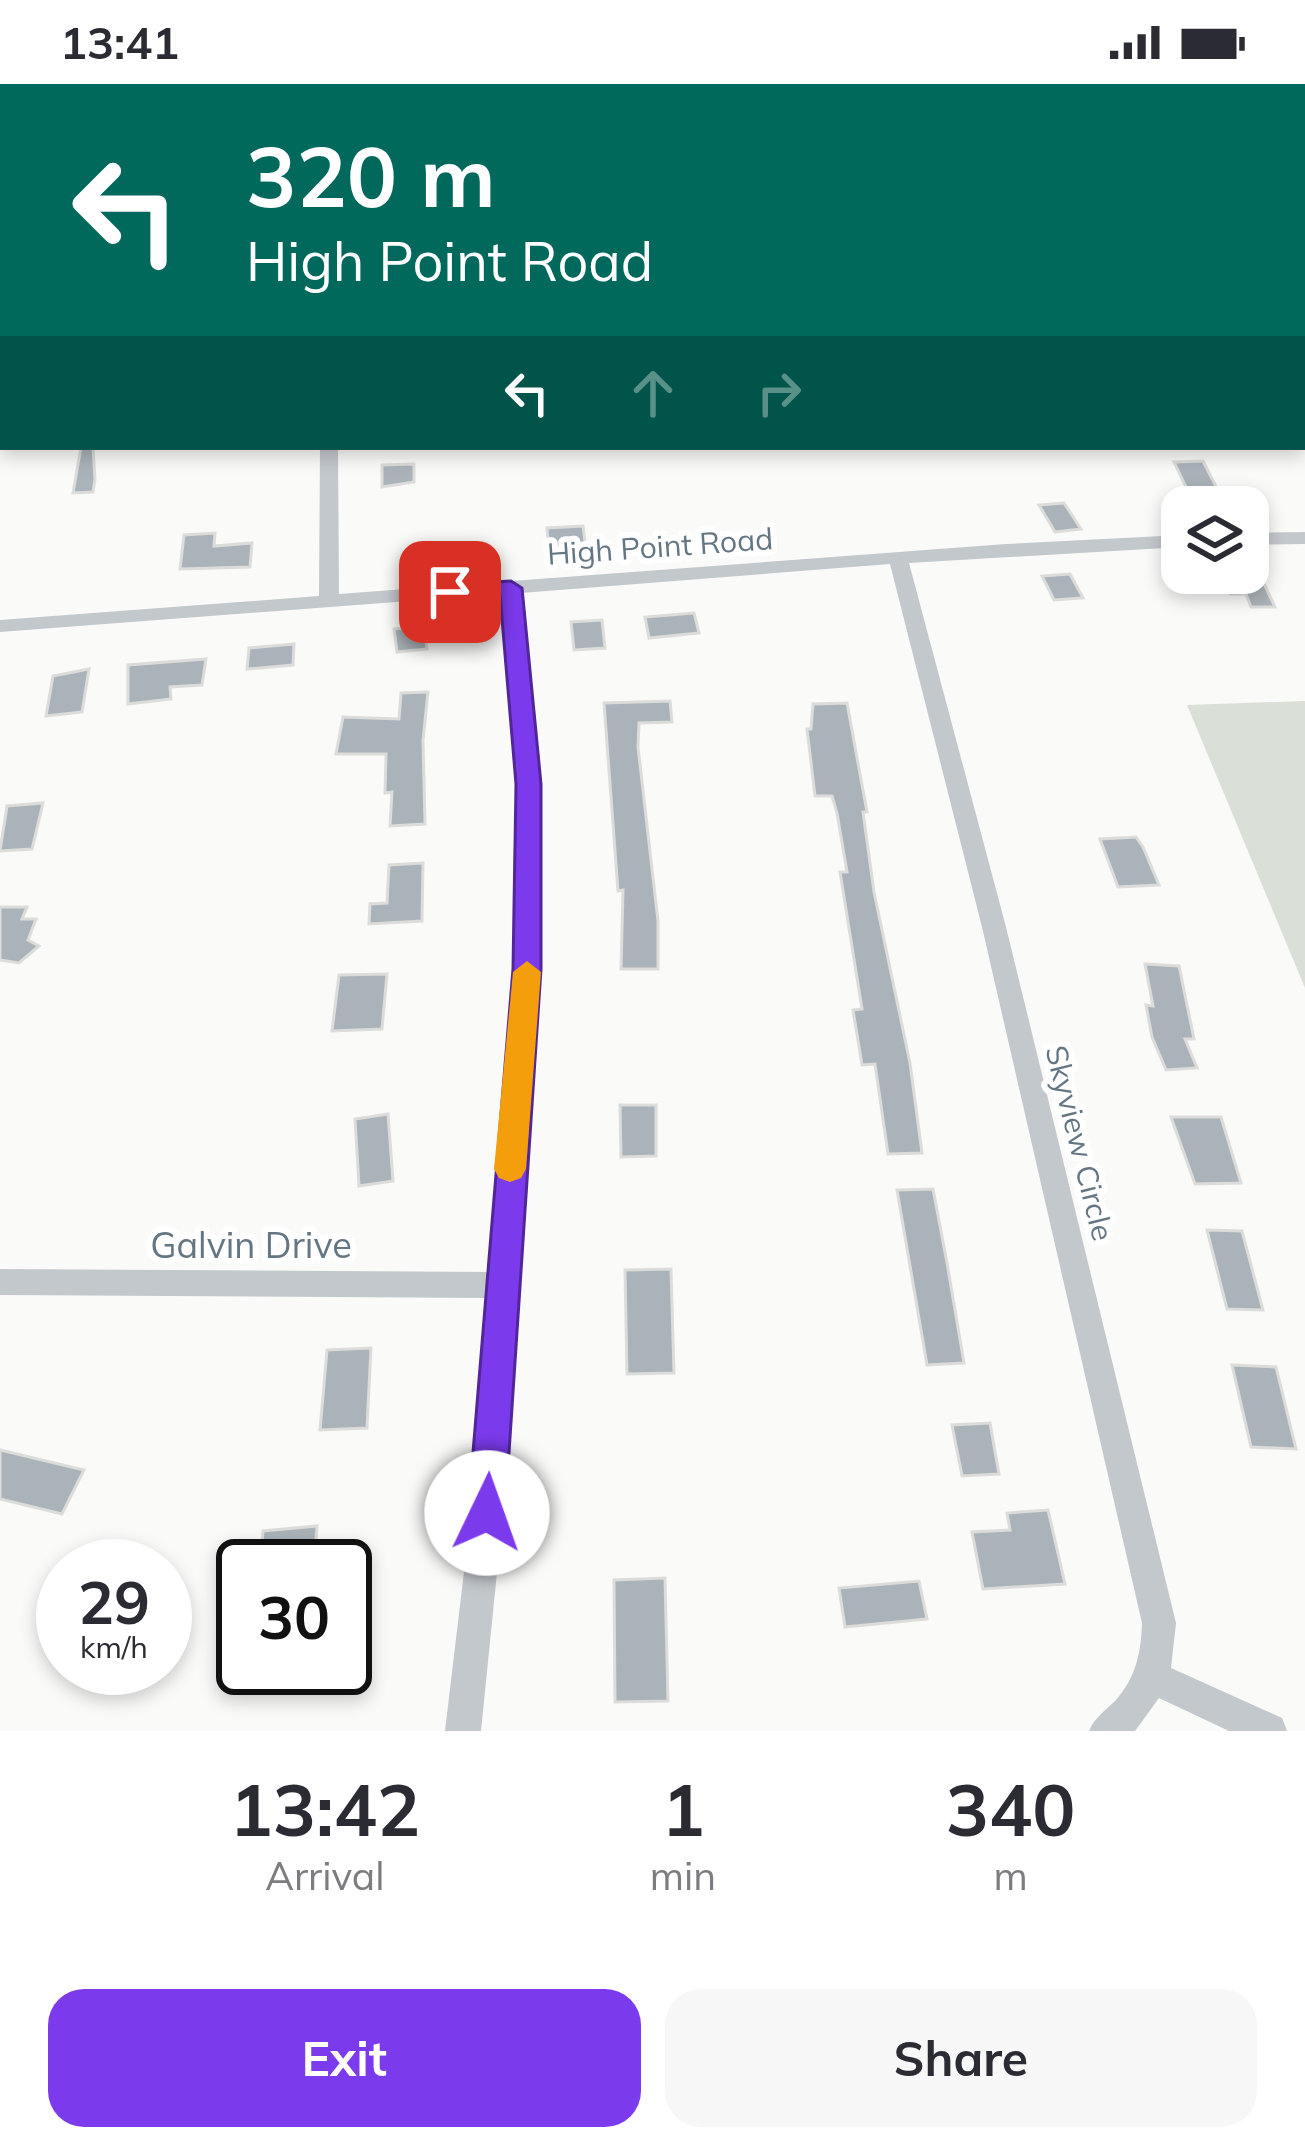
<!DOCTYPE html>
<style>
:root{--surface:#fff;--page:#f7f7f7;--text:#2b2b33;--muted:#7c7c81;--accent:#7c3aed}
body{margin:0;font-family:Mulish,sans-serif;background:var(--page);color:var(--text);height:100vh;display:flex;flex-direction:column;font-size:45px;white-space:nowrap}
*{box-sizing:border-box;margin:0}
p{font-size:39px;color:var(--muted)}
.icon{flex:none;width:66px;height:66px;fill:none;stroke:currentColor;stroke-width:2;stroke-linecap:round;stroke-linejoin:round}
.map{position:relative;height:1647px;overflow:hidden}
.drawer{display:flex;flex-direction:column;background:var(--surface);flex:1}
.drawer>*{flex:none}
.banner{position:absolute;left:0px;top:0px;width:1305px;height:366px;box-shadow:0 6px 18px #0003;background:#00695c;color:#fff;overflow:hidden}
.fabs{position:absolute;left:1161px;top:402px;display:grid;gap:24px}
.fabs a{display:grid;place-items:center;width:108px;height:108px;border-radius:24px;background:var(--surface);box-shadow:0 6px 18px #0003;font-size:60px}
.speed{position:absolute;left:36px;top:1455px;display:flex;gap:24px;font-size:60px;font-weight:700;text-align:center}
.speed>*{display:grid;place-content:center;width:156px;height:156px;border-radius:50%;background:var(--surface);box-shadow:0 6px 18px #0003;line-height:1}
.speed small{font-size:30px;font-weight:400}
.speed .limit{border:6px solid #111;border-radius:18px;background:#fff;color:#111}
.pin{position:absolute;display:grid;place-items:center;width:102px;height:102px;color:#fff;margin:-51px;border-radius:24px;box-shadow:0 6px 18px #0006}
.me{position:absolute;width:132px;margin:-66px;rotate:3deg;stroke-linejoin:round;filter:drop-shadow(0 0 9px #0008)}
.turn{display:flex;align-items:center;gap:42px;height:252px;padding:0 48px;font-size:54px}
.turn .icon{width:156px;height:156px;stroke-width:2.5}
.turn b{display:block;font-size:84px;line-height:102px}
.lanes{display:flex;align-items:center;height:114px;padding:0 48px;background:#0003;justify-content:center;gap:60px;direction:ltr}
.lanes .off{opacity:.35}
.eta{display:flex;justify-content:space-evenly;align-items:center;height:204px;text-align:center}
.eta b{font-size:72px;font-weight:700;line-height:84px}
.cta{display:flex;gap:24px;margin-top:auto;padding:24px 48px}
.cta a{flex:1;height:138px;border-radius:36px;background:var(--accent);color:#fff;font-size:48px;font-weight:700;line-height:138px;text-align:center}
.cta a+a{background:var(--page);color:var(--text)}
.status{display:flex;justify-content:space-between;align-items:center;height:84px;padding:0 60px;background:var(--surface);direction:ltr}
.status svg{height:33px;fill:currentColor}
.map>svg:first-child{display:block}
</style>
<div class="status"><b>13:41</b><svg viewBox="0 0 49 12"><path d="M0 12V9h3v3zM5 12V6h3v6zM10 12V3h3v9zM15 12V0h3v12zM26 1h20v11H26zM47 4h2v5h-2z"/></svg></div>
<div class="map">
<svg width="1305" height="1647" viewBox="0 0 1305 1647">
<rect width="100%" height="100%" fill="#fafaf8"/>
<polygon fill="#dadfd7" points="1305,617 1305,904 1187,621"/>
<g fill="#aab3b9" stroke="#dcdcda" stroke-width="3">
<polygon points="81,363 93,363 95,395 93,408 73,409"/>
<polygon points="1203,377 1223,416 1192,416 1174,378"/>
<polygon points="414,380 414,398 382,403 382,381"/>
<polygon points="1064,419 1081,445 1055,448 1039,421"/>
<polygon points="583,442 586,466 549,470 547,444"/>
<polygon points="215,449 214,462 252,459 250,483 180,485 184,451"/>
<polygon points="1221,489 1259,489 1275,523 1251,523 1246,510 1230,510"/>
<polygon points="1070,490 1083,514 1054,516 1042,492"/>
<polygon points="694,529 699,549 649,554 645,533"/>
<polygon points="602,536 605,564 574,566 571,538"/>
<polygon points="424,542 427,565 397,568 394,545"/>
<polygon points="294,560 293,581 247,585 249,564"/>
<polygon points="206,575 202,601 170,603 171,615 128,620 128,581"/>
<polygon points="89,585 82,628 46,632 53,592"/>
<polygon points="428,608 423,656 425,740 390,742 392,708 385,709 386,670 336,670 343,633 399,635 401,609"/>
<polygon points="670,617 672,638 639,639 638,663 658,837 658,885 621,885 623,806 618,807 604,619"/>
<polygon points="847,619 867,728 863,728 874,808 910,979 922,1069 888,1070 875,980 862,981 853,926 862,925 840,788 847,788 837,729 832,712 815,712 807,645 811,645 813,620"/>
<polygon points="43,719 32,765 0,767 7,722"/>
<polygon points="1136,753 1143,763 1159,801 1118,803 1100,755"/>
<polygon points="423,779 422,837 369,840 370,820 387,819 389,781"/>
<polygon points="0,823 27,823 22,835 36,835 28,856 39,862 19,879 0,876"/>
<polygon points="1145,880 1179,882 1194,955 1185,955 1197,984 1166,986 1152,953 1146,921 1153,922"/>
<polygon points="387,890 382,945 332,947 339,891"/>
<polygon points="620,1021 656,1021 656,1072 621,1073"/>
<polygon points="388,1030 393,1097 359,1102 355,1035"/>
<polygon points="1171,1033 1221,1033 1241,1099 1195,1100"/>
<polygon points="933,1105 947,1179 964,1279 927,1281 897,1106"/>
<polygon points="1207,1146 1242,1147 1263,1226 1227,1225"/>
<polygon points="671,1185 674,1289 627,1290 625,1186"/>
<polygon points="371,1264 367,1344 320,1346 327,1266"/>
<polygon points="1232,1281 1276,1283 1296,1365 1251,1363"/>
<polygon points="990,1339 999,1390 962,1392 952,1341"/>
<polygon points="0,1366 84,1386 62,1430 0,1415"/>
<polygon points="1048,1426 1065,1500 983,1505 972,1448 1010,1446 1007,1429"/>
<polygon points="317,1442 314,1482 260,1482 263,1447"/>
<polygon points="665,1494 668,1617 615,1618 614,1496"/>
<polygon points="919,1497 927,1535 845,1543 839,1504"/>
</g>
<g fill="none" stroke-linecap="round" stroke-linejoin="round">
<g fill="#c3c8cc" fill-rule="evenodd">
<rect x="1302" y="86" width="3" height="8"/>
<rect x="0" y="159" width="3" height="8"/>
<polygon points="1302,250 1305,251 1305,266 1302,265"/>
<rect x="1302" y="273" width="3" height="10"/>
<polygon points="3,333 3,343 0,344 0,334"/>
<path d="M320,363h18l1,147 667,-50 176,-9v12l-273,16 97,364 170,696 -5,45 111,50 5,13h-58l-70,-33 -24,33h-46c6,-14 16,-20 27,-31 20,-23 25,-47 26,-77l-160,-696 -92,-363 -369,29 18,191v185l-36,544 -22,218h-36l26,-218 17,-215 -488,-3v-26l490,3 25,-303 2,-185 -15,-190 -502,38v-12l319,-24z"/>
<polygon points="1305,448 1305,460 1248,461 1248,449"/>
</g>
</g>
<polygon fill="#7c3aed" stroke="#51269a" stroke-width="3" points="511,497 522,504 541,700 541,885 505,1429 500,1442 487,1447 474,1442 468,1429 513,885 516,700 500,511 450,515 439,508 450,501"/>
<polygon fill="#f59e0b" points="527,877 541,888 526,1085 521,1094 510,1098 499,1094 494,1085 513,888"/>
<g text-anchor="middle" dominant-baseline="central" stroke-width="12" stroke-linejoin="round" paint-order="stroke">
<g font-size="30" fill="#657683" stroke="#fff">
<text transform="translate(660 462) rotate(-4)">High Point Road</text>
<text transform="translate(1080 1059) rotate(76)">Skyview Circle</text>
</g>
<g font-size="36" fill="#657683" stroke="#fff">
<text x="251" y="1160">Galvin Drive</text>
</g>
</g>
</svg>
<div class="fabs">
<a><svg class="icon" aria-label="layers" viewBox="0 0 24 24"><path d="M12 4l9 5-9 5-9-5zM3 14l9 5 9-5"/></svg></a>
</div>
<div class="speed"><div>29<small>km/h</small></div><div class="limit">30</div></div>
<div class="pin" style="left:450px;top:508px;background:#d93025"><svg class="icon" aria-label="arrive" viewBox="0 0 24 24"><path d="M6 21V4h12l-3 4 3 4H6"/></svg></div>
<svg class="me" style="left:487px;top:1429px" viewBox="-20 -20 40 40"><circle r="19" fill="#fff"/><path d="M0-13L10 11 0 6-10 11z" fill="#7c3aed"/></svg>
<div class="banner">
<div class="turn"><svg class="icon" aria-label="left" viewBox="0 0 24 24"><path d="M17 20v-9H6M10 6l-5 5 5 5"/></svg><div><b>320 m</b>High Point Road</div></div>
<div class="lanes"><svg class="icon" aria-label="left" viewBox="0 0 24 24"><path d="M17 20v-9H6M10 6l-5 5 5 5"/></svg><svg class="icon off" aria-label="ahead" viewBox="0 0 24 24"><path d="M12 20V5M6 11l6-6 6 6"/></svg><svg class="icon off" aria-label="right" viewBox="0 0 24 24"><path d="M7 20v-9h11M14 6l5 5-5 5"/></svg></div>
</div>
</div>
<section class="drawer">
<div class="eta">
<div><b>13:42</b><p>Arrival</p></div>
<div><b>1</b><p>min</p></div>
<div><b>340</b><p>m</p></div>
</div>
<div class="cta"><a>Exit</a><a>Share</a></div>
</section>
